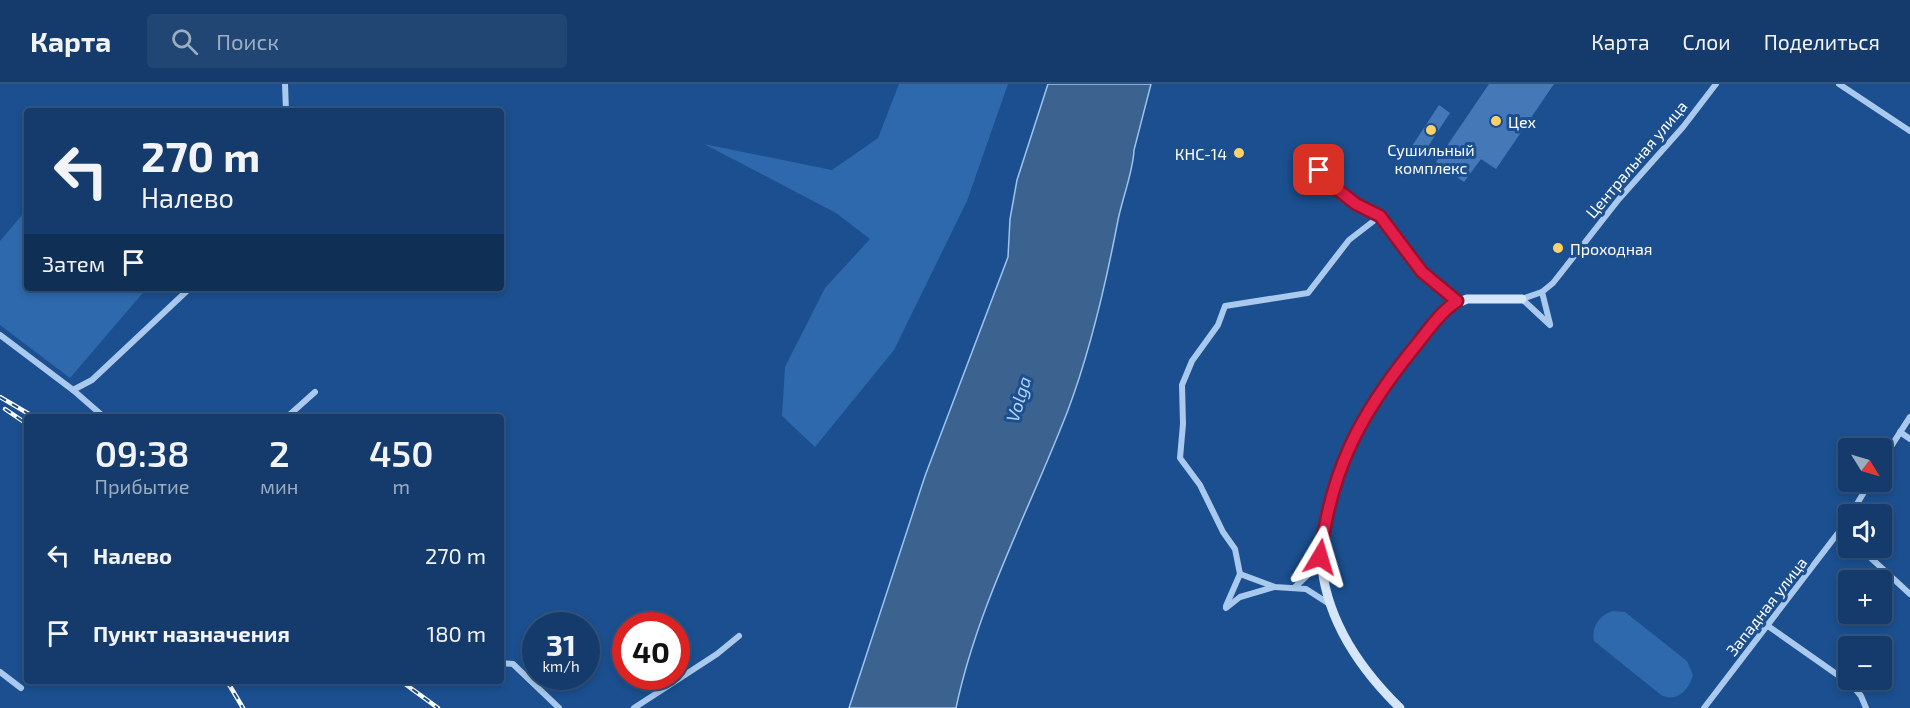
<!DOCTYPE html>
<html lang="ru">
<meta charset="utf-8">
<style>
:root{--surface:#143b6b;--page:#214673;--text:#f1f3f6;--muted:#9dadc1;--line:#33557e}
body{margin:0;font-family:"Exo 2",sans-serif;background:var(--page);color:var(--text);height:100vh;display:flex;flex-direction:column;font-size:22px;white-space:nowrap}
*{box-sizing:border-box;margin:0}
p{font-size:20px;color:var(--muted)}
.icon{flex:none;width:33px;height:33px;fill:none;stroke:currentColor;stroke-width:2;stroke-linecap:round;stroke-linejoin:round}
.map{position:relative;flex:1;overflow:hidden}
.panel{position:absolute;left:24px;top:330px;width:480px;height:270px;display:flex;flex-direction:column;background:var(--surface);border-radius:6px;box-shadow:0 3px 9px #0003,0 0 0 2px var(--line)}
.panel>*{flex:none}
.top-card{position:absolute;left:24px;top:24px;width:480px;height:183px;border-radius:6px;box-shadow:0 3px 9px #0003,0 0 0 2px var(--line);background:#143b6b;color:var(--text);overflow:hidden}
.needle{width:39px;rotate:127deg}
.buttons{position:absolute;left:1838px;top:354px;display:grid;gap:12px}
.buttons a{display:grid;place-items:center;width:54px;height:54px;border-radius:6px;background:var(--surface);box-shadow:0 3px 9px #0003,0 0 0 2px var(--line);font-size:30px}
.speed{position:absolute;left:522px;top:528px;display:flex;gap:12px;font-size:30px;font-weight:700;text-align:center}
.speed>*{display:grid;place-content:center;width:78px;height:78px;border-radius:50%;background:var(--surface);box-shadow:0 3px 9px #0003,0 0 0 2px var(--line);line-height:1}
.speed small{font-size:15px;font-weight:400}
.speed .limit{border:9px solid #d22;background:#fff;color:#111}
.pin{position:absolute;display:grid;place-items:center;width:51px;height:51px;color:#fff;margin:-26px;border-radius:12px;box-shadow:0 3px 9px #0006}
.me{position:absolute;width:66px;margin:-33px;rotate:7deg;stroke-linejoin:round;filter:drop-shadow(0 0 4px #0008)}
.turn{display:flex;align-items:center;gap:21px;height:126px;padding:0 18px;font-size:27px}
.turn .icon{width:78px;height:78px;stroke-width:2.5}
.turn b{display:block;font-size:42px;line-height:51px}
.then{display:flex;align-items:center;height:57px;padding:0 18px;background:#0003;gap:12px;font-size:22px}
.eta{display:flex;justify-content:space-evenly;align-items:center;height:102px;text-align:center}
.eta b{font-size:36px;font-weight:600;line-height:42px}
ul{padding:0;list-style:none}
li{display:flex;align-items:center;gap:18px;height:78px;padding:0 18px}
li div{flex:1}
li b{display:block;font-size:22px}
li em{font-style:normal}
header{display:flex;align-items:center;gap:36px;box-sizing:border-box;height:84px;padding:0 30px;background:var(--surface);border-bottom:2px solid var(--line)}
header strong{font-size:28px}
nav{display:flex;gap:33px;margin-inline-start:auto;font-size:21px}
.search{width:420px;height:54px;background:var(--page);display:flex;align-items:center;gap:15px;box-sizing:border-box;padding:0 21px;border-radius:6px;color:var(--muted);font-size:22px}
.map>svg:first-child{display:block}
</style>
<header>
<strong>Карта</strong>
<div class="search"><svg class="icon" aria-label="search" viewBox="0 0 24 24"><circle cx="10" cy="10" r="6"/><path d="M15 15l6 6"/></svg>Поиск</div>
<nav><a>Карта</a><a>Слои</a><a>Поделиться</a></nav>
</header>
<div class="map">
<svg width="1910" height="624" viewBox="0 0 1910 624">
<rect width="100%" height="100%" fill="#1b4f8f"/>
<g fill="#2e69ad">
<polygon points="899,0 1008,0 967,117 894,266 815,363 782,332 785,283 825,204 870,155 836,129 704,60 832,86 878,54"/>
<polygon points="27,125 27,204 147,204 70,294 0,241 0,157"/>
<path d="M1612,527l13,1 62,49 6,14c-4,15 -17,28 -32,20l-67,-54c-3,-14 5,-25 18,-30z"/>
</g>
<path fill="#3c6290" stroke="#9cc4f0" stroke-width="1.5" d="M1048,0h103l-17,66c-1,22 -11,46 -16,70 -12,63 -27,129 -50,190 -38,99 -90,194 -112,298h-107l76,-232 83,-219 2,-38 7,-39z"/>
<g fill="#4478b7">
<polygon points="1489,0 1554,0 1496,85 1481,75 1464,98 1436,78"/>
<polygon points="1439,21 1450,29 1423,70 1412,62"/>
</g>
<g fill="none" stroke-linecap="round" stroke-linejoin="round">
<g stroke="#a9c9ee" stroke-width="6">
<polyline points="285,0 286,27"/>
<polyline points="1839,0 1910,47"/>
<polyline points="1319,86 1329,99 1356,120 1380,132 1422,188 1457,217"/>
<polyline points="1542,208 1550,240"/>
<polyline points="1550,241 1522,215 1542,208 1553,199 1619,115 1683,43 1716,0"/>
<polyline points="0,251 73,306 104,333"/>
<polyline points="73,306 92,296 190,204"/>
<polyline points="287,333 315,308"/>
<polyline points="1900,348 1910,355"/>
<polyline points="1881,378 1910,333"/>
<polyline points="1851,430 1870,398"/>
<polyline points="1841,448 1848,454"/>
<polyline points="1860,464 1910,510"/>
<polyline points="1240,490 1235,465 1223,448 1200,401 1180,374 1183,340 1182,301 1192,277 1218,241 1225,222 1308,209 1349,156 1380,132"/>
<polyline points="1240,490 1275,503 1306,505 1331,521"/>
<polyline points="1295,503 1313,486 1320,473"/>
<polyline points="1226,522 1240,490"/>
<polyline points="1226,524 1240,513 1274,503"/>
<polyline points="1768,542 1852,601 1861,612 1866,624"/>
<polyline points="501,579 513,580 559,624"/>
<polyline points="0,588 21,604"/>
<polyline points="634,624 717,570 739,552"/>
<polyline points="1704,624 1848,436"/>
</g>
<path stroke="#d6e6fa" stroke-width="9" d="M1400,624c-41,-40 -75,-90 -79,-150 -2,-26 8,-56 17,-80 6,-17 12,-34 20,-51 18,-38 61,-89 90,-120l19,-8h55"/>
<defs>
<g id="rail">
<polyline points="0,313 34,333"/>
<polyline points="5,325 27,340"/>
<polyline points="227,597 243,624"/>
<polyline points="401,597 438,624"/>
</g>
</defs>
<use href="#rail" stroke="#fff" stroke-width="4.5"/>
<use href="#rail" stroke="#1b4f8f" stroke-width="2" stroke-dasharray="7" stroke-linecap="butt"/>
</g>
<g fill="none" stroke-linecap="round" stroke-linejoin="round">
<defs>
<path id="route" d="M1319,86l10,13 27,21 24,12 42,56 35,29c-18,12 -30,31 -44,48 -54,67 -82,121 -93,208"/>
</defs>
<use href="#route" stroke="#92132f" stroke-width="15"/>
<use href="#route" stroke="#e11d48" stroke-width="10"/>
</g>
<g fill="#ffd166" stroke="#1b4f8f" stroke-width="2">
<circle cx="1496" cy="37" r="6"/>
<circle cx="1431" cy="46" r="6"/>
<circle cx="1239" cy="69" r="6"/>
<circle cx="1558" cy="164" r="6"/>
</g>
<g text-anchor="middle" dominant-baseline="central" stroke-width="6" stroke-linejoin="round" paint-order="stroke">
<g font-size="16" fill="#fff" stroke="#1b4f8f" text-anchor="start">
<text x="1508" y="37">Цех</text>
<text x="1431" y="65" text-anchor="middle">Сушильный<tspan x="1431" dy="18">комплекс</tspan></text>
<text x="1227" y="69" text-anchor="end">КНС-14</text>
<text x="1570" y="164">Проходная</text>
</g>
<g font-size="16" fill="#fff" stroke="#1b4f8f">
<text transform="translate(1636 75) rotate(-50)">Центральная улица</text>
<text transform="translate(1766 522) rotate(-52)">Западная улица</text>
</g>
<g font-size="18" font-style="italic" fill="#b5d3f5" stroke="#1b4f8f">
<text transform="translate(1018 315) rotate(-73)">Volga</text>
</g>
</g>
</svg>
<div class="buttons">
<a><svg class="needle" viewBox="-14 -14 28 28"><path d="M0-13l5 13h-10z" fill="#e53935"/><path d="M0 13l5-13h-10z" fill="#9dadc1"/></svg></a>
<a><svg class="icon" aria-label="sound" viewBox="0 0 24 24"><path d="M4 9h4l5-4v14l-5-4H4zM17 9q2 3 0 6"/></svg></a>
<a>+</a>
<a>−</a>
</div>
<div class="speed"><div>31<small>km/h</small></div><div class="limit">40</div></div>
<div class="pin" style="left:1319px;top:86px;background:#d93025"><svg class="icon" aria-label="arrive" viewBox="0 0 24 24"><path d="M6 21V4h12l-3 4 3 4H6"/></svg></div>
<svg class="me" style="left:1320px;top:473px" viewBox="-20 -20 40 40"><path d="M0-17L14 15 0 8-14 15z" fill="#e11d48" stroke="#fff" stroke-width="4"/></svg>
<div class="top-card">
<div class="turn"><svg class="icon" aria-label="left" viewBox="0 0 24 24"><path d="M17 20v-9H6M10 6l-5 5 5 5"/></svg><div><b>270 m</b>Налево</div></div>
<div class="then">Затем<svg class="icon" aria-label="arrive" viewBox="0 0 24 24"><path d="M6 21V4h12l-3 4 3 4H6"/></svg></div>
</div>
<section class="panel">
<div class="eta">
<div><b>09:38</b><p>Прибытие</p></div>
<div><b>2</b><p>мин</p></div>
<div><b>450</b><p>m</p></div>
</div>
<ul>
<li><svg class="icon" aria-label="left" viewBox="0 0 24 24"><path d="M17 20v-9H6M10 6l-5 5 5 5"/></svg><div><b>Налево</b></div><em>270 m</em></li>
<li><svg class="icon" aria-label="arrive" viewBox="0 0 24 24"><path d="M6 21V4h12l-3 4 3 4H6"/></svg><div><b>Пункт назначения</b></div><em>180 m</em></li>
</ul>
</section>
</div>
